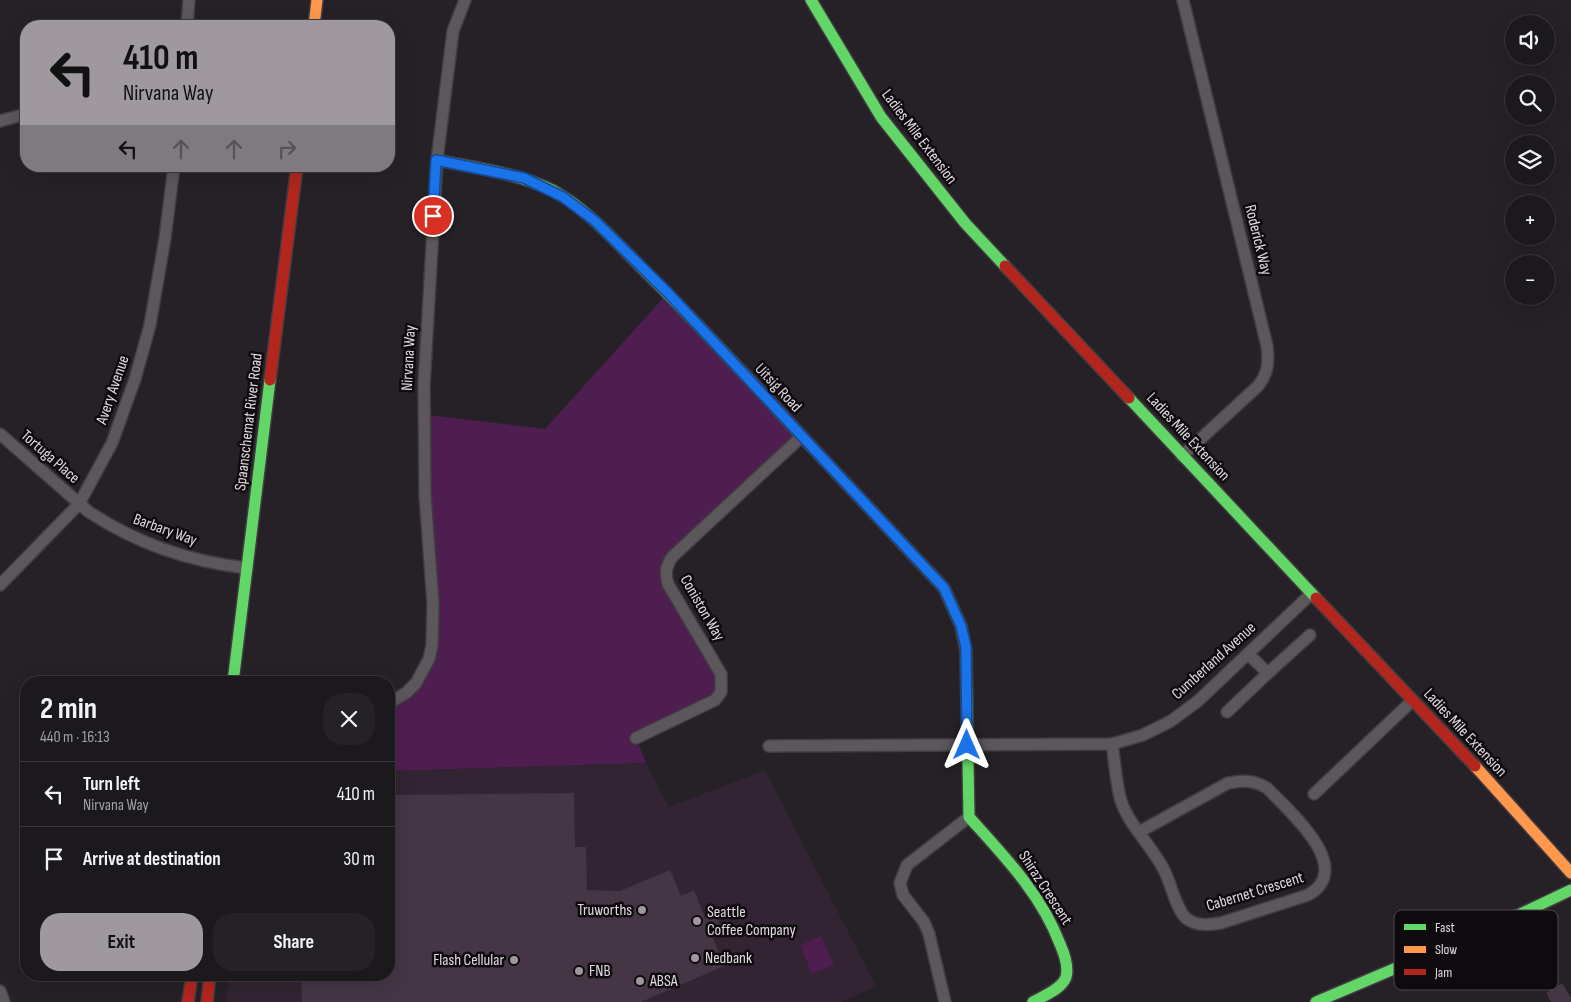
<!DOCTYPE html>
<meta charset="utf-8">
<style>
:root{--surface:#1c191c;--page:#252225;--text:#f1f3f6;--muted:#a0a0a3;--line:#3a383b;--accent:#9f999f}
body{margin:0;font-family:"Sofia Sans Condensed",sans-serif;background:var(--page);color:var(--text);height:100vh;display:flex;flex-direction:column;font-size:19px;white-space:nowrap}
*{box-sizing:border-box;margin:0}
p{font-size:16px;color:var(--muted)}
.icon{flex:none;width:28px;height:28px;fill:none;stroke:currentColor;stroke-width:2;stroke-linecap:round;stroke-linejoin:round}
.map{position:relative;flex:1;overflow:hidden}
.sheet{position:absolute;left:20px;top:676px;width:375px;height:305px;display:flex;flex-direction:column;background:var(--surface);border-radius:20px;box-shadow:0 5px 20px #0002,0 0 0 1px var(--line)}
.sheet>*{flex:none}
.guide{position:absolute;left:20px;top:20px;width:375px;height:152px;border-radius:20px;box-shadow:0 5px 20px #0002,0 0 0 1px var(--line);background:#9f999f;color:#111;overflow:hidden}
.fabs{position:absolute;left:1505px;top:15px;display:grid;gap:10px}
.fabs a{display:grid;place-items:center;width:50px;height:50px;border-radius:50%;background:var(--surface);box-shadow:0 5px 20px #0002,0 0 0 1px var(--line);font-size:25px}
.pin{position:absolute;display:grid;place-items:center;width:42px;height:42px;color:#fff;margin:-21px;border:2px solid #fff;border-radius:50%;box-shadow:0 1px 5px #0007}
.me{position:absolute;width:55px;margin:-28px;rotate:0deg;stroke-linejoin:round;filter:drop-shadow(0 0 4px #0008)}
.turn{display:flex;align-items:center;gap:18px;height:105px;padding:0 20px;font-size:22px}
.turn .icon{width:65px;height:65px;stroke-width:2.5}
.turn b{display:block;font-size:35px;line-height:42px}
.lanes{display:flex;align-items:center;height:48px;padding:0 20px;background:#0003;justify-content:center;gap:25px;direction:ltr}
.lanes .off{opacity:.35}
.round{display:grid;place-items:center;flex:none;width:52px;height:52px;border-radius:20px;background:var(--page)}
.headline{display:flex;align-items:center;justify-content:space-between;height:85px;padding:0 20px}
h1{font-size:30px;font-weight:700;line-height:38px}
.button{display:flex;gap:10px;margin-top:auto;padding:10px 20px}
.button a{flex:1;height:58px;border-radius:20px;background:var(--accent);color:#111;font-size:20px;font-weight:700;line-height:58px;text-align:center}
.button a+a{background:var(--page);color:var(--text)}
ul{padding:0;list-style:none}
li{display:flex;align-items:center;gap:15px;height:65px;padding:0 20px;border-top:1px solid var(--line)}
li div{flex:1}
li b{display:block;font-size:19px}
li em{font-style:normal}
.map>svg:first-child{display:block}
</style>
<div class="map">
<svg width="1571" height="1002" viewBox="0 0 1571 1002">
<rect width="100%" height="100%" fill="#262126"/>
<polygon fill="#322432" points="646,763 669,807 765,770 876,986 842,1002 226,1002 229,975 389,975 389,771"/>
<g fill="#4f1e51">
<polygon points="665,296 801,437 666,570 717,665 721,692 636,738 646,763 389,771 389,702 420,674 432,637 421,414 545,429"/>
<polygon points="821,936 834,965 812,974 800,945"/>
</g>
<g fill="#443645">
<polygon points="574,793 575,847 586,847 587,890 620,891 670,870 681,896 694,890 705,918 716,914 722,931 712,936 724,966 641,1002 302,1002 301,975 389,975 389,795"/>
<polygon points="1562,983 1571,998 1571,1002 1551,1002 1546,993"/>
</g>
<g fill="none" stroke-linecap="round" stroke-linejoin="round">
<defs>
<g id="street">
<polyline points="187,26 189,0"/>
<polyline points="0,121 26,114"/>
<path d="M0,434l89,78c47,31 102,50 158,56"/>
<path d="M1182,456l76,-70c10,-13 11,-23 9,-40l-84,-346"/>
<polyline points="0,585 79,504 112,443 135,379 150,325 165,238 174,166"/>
<polyline points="1268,673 1310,635"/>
<polyline points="389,703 406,693 416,683 429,659 432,645 433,603 425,495 424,385 437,160 453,31 465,0"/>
<polyline points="1227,712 1268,673 1248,654"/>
<path d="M636,738l79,-38 6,-8v-18l-53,-90c-3,-11 -2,-18 4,-27l129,-120"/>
<path d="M1112,744c3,19 4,40 9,57 9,26 31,45 43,69 7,13 12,40 23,49 10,7 22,6 34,4l87,-28c48,-27 -19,-84 -41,-107 -13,-8 -24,-8 -39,-5l-89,49"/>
<polyline points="769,746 1112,744 1143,735 1171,721 1198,701 1312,593"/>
<polyline points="1314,794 1412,701"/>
<polyline points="0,991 4,1002"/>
<polyline points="945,1002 929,934 924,922 903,895 900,883 907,865 969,817"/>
</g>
<g id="fast">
<polyline points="811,0 881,117 965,223 1005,266"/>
<path d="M437,160c39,8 81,13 117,31 34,19 61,50 88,77 63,62 122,128 183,193"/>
<polyline points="1129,398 1316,598"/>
<path d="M966,651l3,166c35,39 72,77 91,127 4,9 9,22 6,33 -4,12 -23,19 -33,25"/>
<polyline points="233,682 270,380"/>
<polyline points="1316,1002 1495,926 1571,890"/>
</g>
<g id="slow">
<polyline points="314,26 317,0"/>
<polyline points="1475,766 1571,873"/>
</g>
<g id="jam">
<polyline points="1005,266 1129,398"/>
<polyline points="270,380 297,166"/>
<polyline points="825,461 944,588 961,626 966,651"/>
<polyline points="1316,598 1475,766"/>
<polyline points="188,1002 192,975"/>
<polyline points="207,1002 210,975"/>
</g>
</defs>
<use href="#street" stroke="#413c41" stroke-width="14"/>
<use href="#fast" stroke="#413c41" stroke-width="14"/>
<use href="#slow" stroke="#413c41" stroke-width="14"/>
<use href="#jam" stroke="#413c41" stroke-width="14"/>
<use href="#street" stroke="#5b575b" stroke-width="11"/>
<use href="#fast" stroke="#63d668" stroke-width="11"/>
<use href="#slow" stroke="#ff974d" stroke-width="11"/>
<use href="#jam" stroke="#b3261e" stroke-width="11"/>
</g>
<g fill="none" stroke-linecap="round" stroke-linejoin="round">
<defs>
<polyline id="route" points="433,216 436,160 524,178 563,197 595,221 668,293 944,588 961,626 966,647 967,745"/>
</defs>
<use href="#route" stroke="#114b97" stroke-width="12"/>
<use href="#route" stroke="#1a73e8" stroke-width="9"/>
</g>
<g fill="#9f999f" stroke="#0e0a0e" stroke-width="2">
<circle cx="642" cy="910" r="5"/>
<circle cx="697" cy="921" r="5"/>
<circle cx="695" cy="958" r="5"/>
<circle cx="514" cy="960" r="5"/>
<circle cx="579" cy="971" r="5"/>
<circle cx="640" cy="981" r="5"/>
</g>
<g text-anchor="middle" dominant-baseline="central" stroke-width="5" stroke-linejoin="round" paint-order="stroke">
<g font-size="16" fill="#e0d9e0" stroke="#0e0a0e">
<text transform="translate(919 137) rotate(53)">Ladies Mile Extension</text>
<text transform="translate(1258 240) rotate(76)">Roderick Way</text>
<text transform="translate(409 358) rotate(-87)">Nirvana Way</text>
<text transform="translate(778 388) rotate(47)">Uitsig Road</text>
<text transform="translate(113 390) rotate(-71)">Avery Avenue</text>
<text transform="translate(249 422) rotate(-83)">Spaanschemat River Road</text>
<text transform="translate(1188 437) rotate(47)">Ladies Mile Extension</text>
<text transform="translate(50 457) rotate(41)">Tortuga Place</text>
<text transform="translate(165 530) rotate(20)">Barbary Way</text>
<text transform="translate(702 608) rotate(60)">Coniston Way</text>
<text transform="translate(1214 661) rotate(-42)">Cumberland Avenue</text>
<text transform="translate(1465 733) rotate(47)">Ladies Mile Extension</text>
<text transform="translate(1045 888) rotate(57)">Shiraz Crescent</text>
<text transform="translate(1255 892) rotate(-17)">Cabernet Crescent</text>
</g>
<g font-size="16" fill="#e0d9e0" stroke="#0e0a0e" text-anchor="start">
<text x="632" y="910" text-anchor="end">Truworths</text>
<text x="707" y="912">Seattle<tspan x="707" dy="18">Coffee Company</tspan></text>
<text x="705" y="958">Nedbank</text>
<text x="504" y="960" text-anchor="end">Flash Cellular</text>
<text x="589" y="971">FNB</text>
<text x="650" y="981">ABSA</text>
</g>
</g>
<rect x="1394" y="910" width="164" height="80" rx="8" fill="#0e0a0e" stroke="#4d484d" stroke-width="1"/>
<rect x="1404" y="924" width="22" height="6" fill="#63d668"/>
<rect x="1404" y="946" width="22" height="7" fill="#ff974d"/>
<rect x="1404" y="969" width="22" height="6" fill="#b3261e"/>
<g font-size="14" fill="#e0d9e0">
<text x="1435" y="932">Fast</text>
<text x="1435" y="954">Slow</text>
<text x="1435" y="977">Jam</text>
</g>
</svg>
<div class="fabs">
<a><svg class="icon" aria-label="sound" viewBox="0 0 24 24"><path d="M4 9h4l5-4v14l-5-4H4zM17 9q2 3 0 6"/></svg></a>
<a><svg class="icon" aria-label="search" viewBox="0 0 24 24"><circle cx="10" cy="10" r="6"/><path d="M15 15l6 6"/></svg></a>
<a><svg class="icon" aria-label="layers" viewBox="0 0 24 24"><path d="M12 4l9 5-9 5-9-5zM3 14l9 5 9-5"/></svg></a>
<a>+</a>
<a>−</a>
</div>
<div class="pin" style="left:433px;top:216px;background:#d93025"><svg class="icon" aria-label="arrive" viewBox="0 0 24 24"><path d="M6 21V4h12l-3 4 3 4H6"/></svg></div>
<svg class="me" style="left:967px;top:745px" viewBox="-20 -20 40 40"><path d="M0-17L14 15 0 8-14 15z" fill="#1a73e8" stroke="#fff" stroke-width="4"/></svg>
<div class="guide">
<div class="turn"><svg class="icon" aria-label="left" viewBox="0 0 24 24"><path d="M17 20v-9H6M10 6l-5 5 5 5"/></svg><div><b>410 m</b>Nirvana Way</div></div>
<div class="lanes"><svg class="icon" aria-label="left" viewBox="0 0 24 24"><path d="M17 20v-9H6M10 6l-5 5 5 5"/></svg><svg class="icon off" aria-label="ahead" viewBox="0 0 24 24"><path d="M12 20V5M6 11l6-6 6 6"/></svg><svg class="icon off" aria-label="ahead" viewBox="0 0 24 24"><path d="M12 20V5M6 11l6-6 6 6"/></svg><svg class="icon off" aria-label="right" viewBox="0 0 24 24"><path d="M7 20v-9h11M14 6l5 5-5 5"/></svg></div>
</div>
<section class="sheet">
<div class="headline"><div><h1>2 min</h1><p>440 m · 16:13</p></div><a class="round"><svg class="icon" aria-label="close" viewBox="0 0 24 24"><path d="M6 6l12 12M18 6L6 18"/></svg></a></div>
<ul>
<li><svg class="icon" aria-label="left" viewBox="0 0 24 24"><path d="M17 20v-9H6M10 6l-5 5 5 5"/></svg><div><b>Turn left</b><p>Nirvana Way</p></div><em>410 m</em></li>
<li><svg class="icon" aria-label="arrive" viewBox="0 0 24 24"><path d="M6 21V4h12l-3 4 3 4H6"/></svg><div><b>Arrive at destination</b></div><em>30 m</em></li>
</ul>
<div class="button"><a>Exit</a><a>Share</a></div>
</section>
</div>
